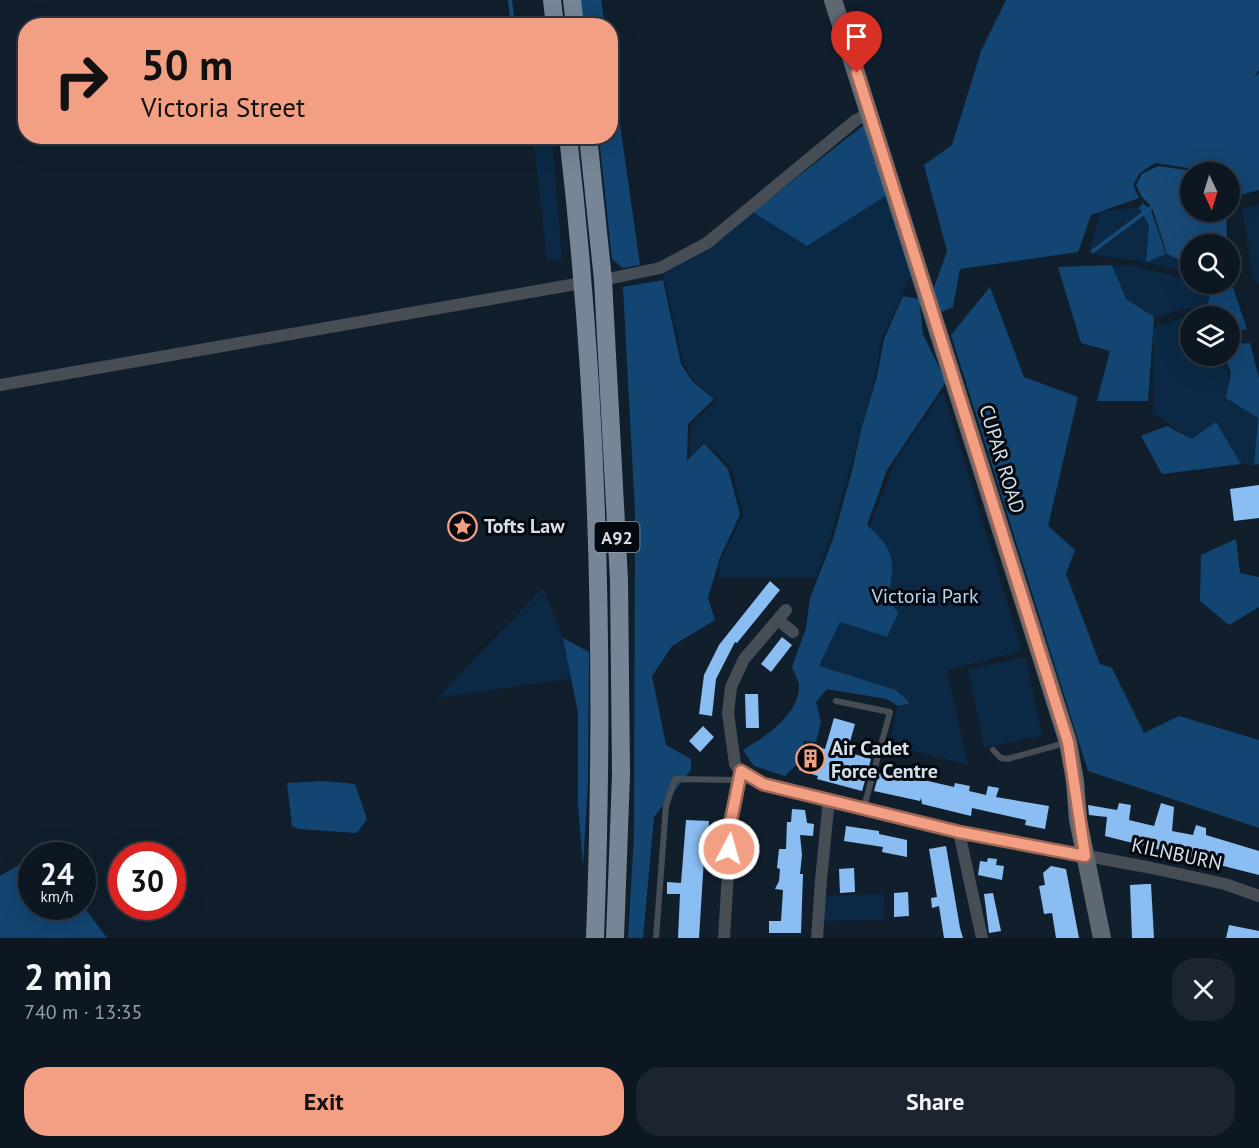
<!DOCTYPE html>
<meta charset="utf-8">
<style>
:root{--surface:#0d1722;--page:#1b242f;--text:#f1f3f6;--muted:#9a9fa5;--line:#2d3640;--accent:#f39f83}
body{margin:0;font-family:"PT Sans",sans-serif;background:var(--page);color:var(--text);height:100vh;display:flex;flex-direction:column;font-size:22px;white-space:nowrap}
*{box-sizing:border-box;margin:0}
p{font-size:20px;color:var(--muted)}
.icon{flex:none;width:33px;height:33px;fill:none;stroke:currentColor;stroke-width:2;stroke-linecap:round;stroke-linejoin:round}
.map{position:relative;height:938px;overflow:hidden}
.details{display:flex;flex-direction:column;background:var(--surface);flex:1}
.details>*{flex:none}
.top-card{position:absolute;left:18px;top:18px;width:600px;height:126px;border-radius:24px;box-shadow:0 6px 24px #0002,0 0 0 2px var(--line);background:#f39f83;color:#111;overflow:hidden}
.needle{width:39px;rotate:176deg}
.controls{position:absolute;left:1180px;top:162px;display:grid;gap:12px}
.controls a{display:grid;place-items:center;width:60px;height:60px;border-radius:50%;background:var(--surface);box-shadow:0 6px 24px #0002,0 0 0 2px var(--line);font-size:30px}
.speed{position:absolute;left:18px;top:842px;display:flex;gap:12px;font-size:30px;font-weight:700;text-align:center}
.speed>*{display:grid;place-content:center;width:78px;height:78px;border-radius:50%;background:var(--surface);box-shadow:0 6px 24px #0002,0 0 0 2px var(--line);line-height:1}
.speed small{font-size:15px;font-weight:400}
.speed .limit{border:9px solid #d22;background:#fff;color:#111}
.pin{position:absolute;display:grid;place-items:center;width:51px;height:51px;color:#fff;margin:-62px -26px;border-radius:50% 50% 50% 0;rotate:-45deg;box-shadow:0 0 6px #0007}
.pin .icon{rotate:45deg}
.me{position:absolute;width:66px;margin:-33px;rotate:6deg;stroke-linejoin:round;filter:drop-shadow(0 0 4px #0008)}
.turn{display:flex;align-items:center;gap:21px;height:126px;padding:0 24px;font-size:27px}
.turn .icon{width:78px;height:78px;stroke-width:2.5}
.turn b{display:block;font-size:42px;line-height:51px}
.round{display:grid;place-items:center;flex:none;width:63px;height:63px;border-radius:24px;background:var(--page)}
.overview{display:flex;align-items:center;justify-content:space-between;height:102px;padding:0 24px}
h1{font-size:36px;font-weight:700;line-height:45px}
.button{display:flex;gap:12px;margin-top:auto;padding:12px 24px}
.button a{flex:1;height:69px;border-radius:24px;background:var(--accent);color:#111;font-size:24px;font-weight:700;line-height:69px;text-align:center}
.button a+a{background:var(--page);color:var(--text)}
.map>svg:first-child{display:block}
</style>
<div class="map">
<svg width="1259" height="938" viewBox="0 0 1259 938">
<rect width="100%" height="100%" fill="#111f2d"/>
<g fill="#0b2945">
<polygon points="865,124 912,273 881,341 875,378 833,529 816,578 719,578 720,562 743,515 731,467 703,441 690,459 691,425 716,400 692,379 683,362 663,273 703,252"/>
<polygon points="533,137 552,137 562,260 547,259"/>
<polygon points="1259,205 1259,283 1254,284 1242,208"/>
<polygon points="1138,207 1149,223 1147,261 1166,254 1180,260 1191,261 1191,273 1140,261 1088,254 1100,212"/>
<polygon points="1112,265 1133,266 1191,280 1191,284 1213,284 1206,310 1191,308 1154,317 1126,299"/>
<polygon points="1183,318 1191,319 1191,356 1221,356 1229,375 1226,398 1258,418 1254,465 1241,464 1216,422 1192,439 1153,413 1153,328"/>
<polygon points="943,391 1022,651 947,670 968,765 889,744 901,692 812,672 895,462"/>
<polygon points="543,588 579,677 437,698"/>
<polygon points="1026,657 1042,736 984,747 968,669"/>
<polygon points="884,894 885,920 823,921 825,896"/>
</g>
<g fill="#124571">
<polygon points="580,0 601,0 605,25 584,25"/>
<polygon points="1006,0 1259,0 1259,70 1254,77 1259,73 1259,190 1244,194 1233,195 1230,191 1230,172 1213,172 1155,163 1140,173 1133,185 1139,198 1091,215 1078,252 960,269 953,307 942,312 932,293 947,251 924,165 952,145 981,51"/>
<polygon points="611,61 640,265 623,268 612,259 599,137 610,136"/>
<polygon points="865,124 887,195 807,246 753,212"/>
<polygon points="1143,203 1151,210 1166,254 1146,262 1149,225 1139,208"/>
<polygon points="1112,265 1126,299 1154,317 1148,401 1097,401 1110,351 1081,343 1058,267"/>
<polygon points="663,280 681,364 692,381 714,399 688,424 687,461 704,443 728,469 740,514 719,560 708,598 715,620 672,646 652,676 666,745 691,759 691,770 654,817 643,938 628,938 634,836 635,512 623,287"/>
<polygon points="1213,284 1233,288 1247,329 1231,332 1234,344 1250,343 1259,378 1259,464 1254,465 1258,418 1226,398 1231,372 1224,356 1230,356 1230,316 1208,316 1206,310"/>
<polygon points="990,287 1024,377 1078,397 1048,526 1075,550 1066,574 1100,664 1112,668 1144,733 1179,716 1259,740 1259,828 1088,771 951,335"/>
<path d="M903,296l16,3 4,35 23,48 -59,88 -20,55c29,27 28,36 21,73l10,15 -11,24 -47,-15 -21,44 77,24 14,13 -12,3 -11,-7 -60,-10 -11,13 5,20 -5,20 -12,-1 -6,22 -13,13 -31,-10 -11,-16c22,-13 57,-36 56,-65 -1,-6 -5,-12 -7,-18l14,-39 4,-30 23,-59 19,-68 9,-41 16,-54 7,-37z"/>
<polygon points="1216,422 1241,464 1162,474 1141,436 1167,426 1192,439"/>
<polygon points="1236,539 1240,573 1259,577 1259,607 1229,625 1200,601 1201,555"/>
<polygon points="563,638 589,652 588,783 583,866 578,805 578,713"/>
<polygon points="325,781 355,784 367,819 357,833 298,829 292,826 287,783"/>
<polygon points="31,858 32,906 83,906 107,938 0,938 0,876"/>
</g>
<polygon fill="#184a77" points="1158,166 1199,172 1191,172 1191,212 1226,212 1227,238 1223,244 1191,244 1191,261 1180,260 1167,254 1152,207 1142,197 1136,185 1142,174"/>
<g fill="none" stroke-linecap="round" stroke-linejoin="round">
<g stroke="#184a77" stroke-width="4">
<polyline points="510,0 513,26"/>
<polyline points="1093,251 1152,207"/>
</g>
</g>
<g fill="#8abdf1">
<polygon points="1259,485 1259,518 1234,521 1230,489"/>
<polygon points="770,581 780,590 737,643 735,642 716,679 712,716 699,714 704,675 719,645"/>
<polygon points="782,637 792,645 771,672 761,664"/>
<polygon points="745,694 758,694 759,728 746,728"/>
<polygon points="834,718 855,724 847,752 871,759 862,791 817,779 818,776 799,770 806,744 825,749"/>
<polygon points="703,726 714,737 700,752 689,741"/>
<polygon points="898,769 912,772 911,777 915,778 954,787 955,783 970,786 969,791 986,795 988,786 999,788 996,797 1049,806 1045,829 1025,825 1026,820 972,808 971,816 922,804 921,798 920,801 874,791 879,773 892,776 892,772 897,773"/>
<polygon points="1119,803 1131,805 1129,820 1154,826 1161,803 1174,807 1172,831 1193,835 1196,825 1206,828 1206,835 1259,851 1259,875 1105,836 1107,817 1089,815 1088,805 1117,810"/>
<polygon points="792,809 805,810 807,823 814,824 813,836 800,835 802,855 800,874 803,874 801,933 769,933 769,921 781,921 783,890 775,889 779,881 780,869 777,868 779,849 786,849 787,822 791,822"/>
<polygon points="686,820 709,821 706,858 704,858 699,938 678,938 680,894 667,894 667,882 681,883"/>
<polygon points="846,826 879,831 879,834 907,840 907,857 882,852 883,847 844,841"/>
<polygon points="946,846 960,928 963,938 944,938 939,906 932,908 931,898 937,897 929,849"/>
<polygon points="988,858 997,859 996,865 1004,866 1002,880 978,875 980,861 987,862"/>
<polygon points="1051,866 1066,869 1079,938 1056,938 1052,913 1044,914 1039,886 1045,885 1043,873"/>
<polygon points="854,868 855,892 840,893 839,869"/>
<polygon points="1146,884 1151,884 1154,938 1132,938 1130,885"/>
<polygon points="908,892 909,916 894,917 894,893"/>
<polygon points="993,893 1001,931 989,933 984,894"/>
<polygon points="1229,925 1259,931 1259,938 1226,938"/>
</g>
<g fill="none" stroke-linecap="round" stroke-linejoin="round">
<g stroke="#474d55" stroke-width="6">
<polyline points="836,701 890,712 864,807"/>
<polyline points="993,750 1001,758 1007,759 1065,743"/>
<polyline points="656,938 666,806 675,779 739,780"/>
</g>
<g stroke="#474d55" stroke-width="12">
<polyline points="603,280 660,268 707,243 856,120 870,113"/>
<polyline points="0,385 582,283"/>
<polyline points="786,610 744,659 731,687 728,713 735,764 738,769 763,784 959,832 1152,868 1225,884 1259,896"/>
<polyline points="778,620 793,632"/>
<polyline points="959,832 982,938"/>
<polyline points="724,938 731,825 741,771"/>
<polyline points="817,938 821,880 829,799"/>
</g>
<polyline stroke="#5d6873" stroke-width="18" points="833,0 1068,742 1075,781 1078,820 1102,938"/>
<g stroke="#768696" stroke-width="18">
<polyline points="552,0 555,26"/>
<polyline points="572,0 575,26"/>
<path d="M568,136c31,266 37,535 27,802"/>
<polyline points="588,136 603,280 619,580 621,775 615,938"/>
</g>
</g>
<g fill="none" stroke-linecap="round" stroke-linejoin="round">
<defs>
<polyline id="route" points="729,849 730,825 741,771 763,784 959,832 1085,856 1068,742 857,73"/>
</defs>
<use href="#route" stroke="#9e6755" stroke-width="15"/>
<use href="#route" stroke="#f39f83" stroke-width="10"/>
</g>
<defs>
<symbol id="sight-ring" viewBox="-11 -11 22 22"><circle r="9.5" fill="#04090f" stroke="#f39f83" stroke-width="1.5"/><path d="M0-6L1.8-2.2L6-1.7L2.9 1.2L3.7 5.4L0 3.3L-3.7 5.4L-2.9 1.2L-6-1.7L-1.8-2.2Z" fill="#f39f83"/></symbol>
<symbol id="building-ring" viewBox="-11 -11 22 22"><circle r="9.5" fill="#04090f" stroke="#f39f83" stroke-width="1.5"/><path d="M-4-6H4V6H1V3H-1V6H-4ZM-2.5-4.3h1.7v1.8h-1.7ZM.8-4.3h1.7v1.8H.8ZM-2.5-1h1.7V.8h-1.7ZM.8-1h1.7V.8H.8Z" fill="#f39f83"/></symbol>
</defs>
<g fill-rule="evenodd">
<use href="#sight-ring" x="446" y="510" width="33" height="33"/>
<use href="#building-ring" x="794" y="742" width="33" height="33"/>
</g>
<g text-anchor="middle" dominant-baseline="central" stroke-width="6" stroke-linejoin="round" paint-order="stroke">
<rect fill="#04090f" stroke="#979fa8" stroke-width="1.5" x="594.5" y="522" width="45" height="30" rx="4.5"/>
<g font-size="18" font-weight="bold" fill="#d6dfe9">
<text x="617" y="537">A92</text>
</g>
<g font-size="20" fill="#d6dfe9" stroke="#04090f">
<text transform="translate(1002 459) rotate(73)">CUPAR ROAD</text>
<text transform="translate(1177 854) rotate(12)">KILNBURN</text>
</g>
<g font-size="20" font-weight="bold" fill="#d6dfe9" stroke="#04090f" text-anchor="start">
<text x="484" y="526">Tofts Law</text>
<text x="831" y="748">Air Cadet<tspan x="831" dy="23">Force Centre</tspan></text>
</g>
<g font-size="20" fill="#b9d5f1" stroke="#04090f">
<text x="925" y="596">Victoria Park</text>
</g>
</g>
</svg>
<div class="controls">
<a><svg class="needle" viewBox="-14 -14 28 28"><path d="M0-13l5 13h-10z" fill="#e53935"/><path d="M0 13l5-13h-10z" fill="#9a9fa5"/></svg></a>
<a><svg class="icon" aria-label="search" viewBox="0 0 24 24"><circle cx="10" cy="10" r="6"/><path d="M15 15l6 6"/></svg></a>
<a><svg class="icon" aria-label="layers" viewBox="0 0 24 24"><path d="M12 4l9 5-9 5-9-5zM3 14l9 5 9-5"/></svg></a>
</div>
<div class="speed"><div>24<small>km/h</small></div><div class="limit">30</div></div>
<div class="pin" style="left:857px;top:73px;background:#d93025"><svg class="icon" aria-label="arrive" viewBox="0 0 24 24"><path d="M6 21V4h12l-3 4 3 4H6"/></svg></div>
<svg class="me" style="left:729px;top:849px" viewBox="-20 -20 40 40"><circle r="17" fill="#f39f83" stroke="#fff" stroke-width="3"/><path d="M0-11L8 9 0 5-8 9z" fill="#fff"/></svg>
<div class="top-card">
<div class="turn"><svg class="icon" aria-label="right" viewBox="0 0 24 24"><path d="M7 20v-9h11M14 6l5 5-5 5"/></svg><div><b>50 m</b>Victoria Street</div></div>
</div>
</div>
<section class="details">
<div class="overview"><div><h1>2 min</h1><p>740 m · 13:35</p></div><a class="round"><svg class="icon" aria-label="close" viewBox="0 0 24 24"><path d="M6 6l12 12M18 6L6 18"/></svg></a></div>
<div class="button"><a>Exit</a><a>Share</a></div>
</section>
